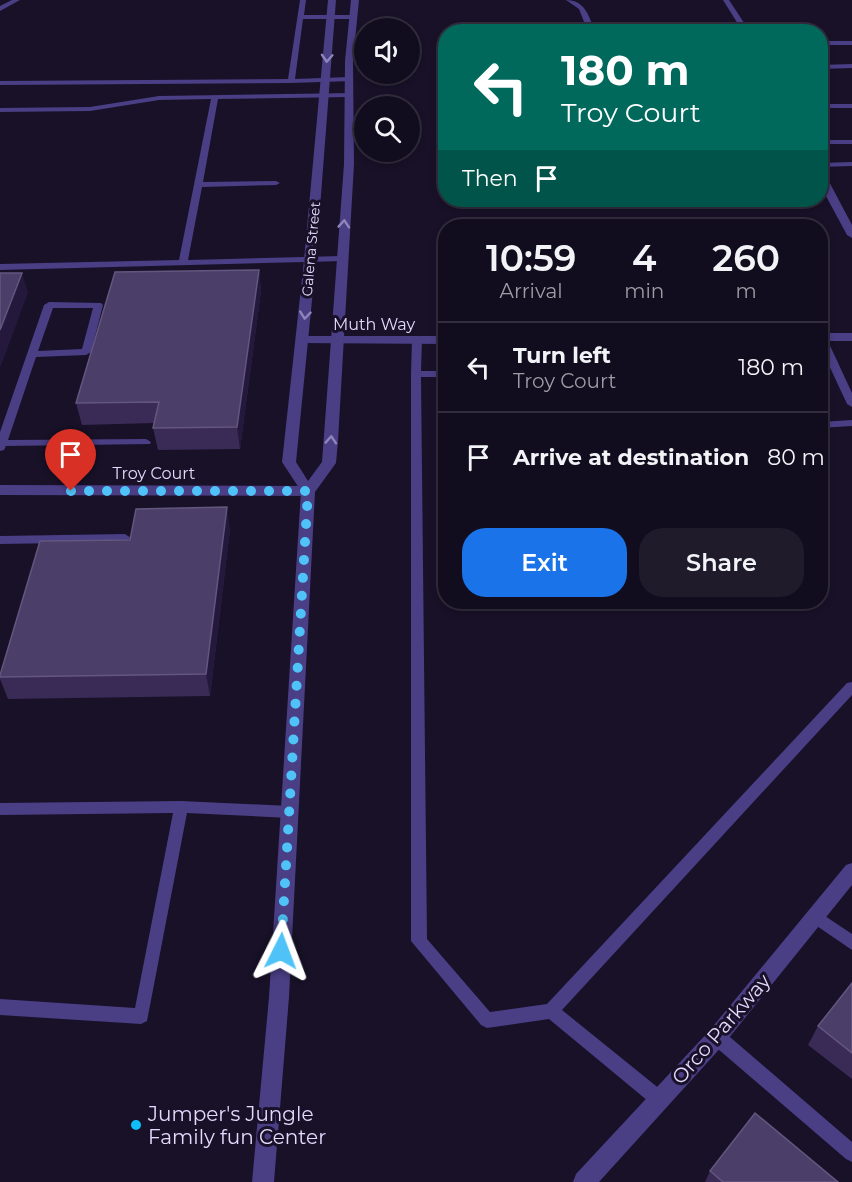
<!DOCTYPE html>
<style>
:root{--surface:#120d1e;--page:#1f1b2b;--text:#f1f3f6;--muted:#9c9ca4;--line:#312d3c;--accent:#1a73e8}
body{margin:0;font-family:Montserrat,sans-serif;background:var(--page);color:var(--text);height:100vh;display:flex;flex-direction:column;font-size:22px;white-space:nowrap}
*{box-sizing:border-box;margin:0}
p{font-size:20px;color:var(--muted)}
.icon{flex:none;width:33px;height:33px;fill:none;stroke:currentColor;stroke-width:2;stroke-linecap:round;stroke-linejoin:round}
.map{position:relative;flex:1;overflow:hidden}
.panel{position:absolute;left:438px;top:219px;width:390px;height:390px;display:flex;flex-direction:column;background:var(--surface);border-radius:24px;box-shadow:0 3px 9px #0003,0 0 0 2px var(--line)}
.panel>*{flex:none}
.top-card{position:absolute;left:438px;top:24px;width:390px;height:183px;border-radius:24px;box-shadow:0 3px 9px #0003,0 0 0 2px var(--line);background:#00695c;color:#fff;overflow:hidden}
.controls{position:absolute;left:354px;top:18px;display:grid;gap:12px}
.controls a{display:grid;place-items:center;width:66px;height:66px;border-radius:50%;background:var(--surface);box-shadow:0 3px 9px #0003,0 0 0 2px var(--line);font-size:30px}
.pin{position:absolute;display:grid;place-items:center;width:51px;height:51px;color:#fff;margin:-62px -26px;border-radius:50% 50% 50% 0;rotate:-45deg;box-shadow:0 0 6px #0007}
.pin .icon{rotate:45deg}
.me{position:absolute;width:66px;margin:-33px;rotate:3deg;stroke-linejoin:round;filter:drop-shadow(0 0 4px #0008)}
.turn{display:flex;align-items:center;gap:21px;height:126px;padding:0 24px;font-size:27px}
.turn .icon{width:78px;height:78px;stroke-width:2.5}
.turn b{display:block;font-size:42px;line-height:51px}
.then{display:flex;align-items:center;height:57px;padding:0 24px;background:#0003;gap:12px;font-size:22px}
.eta{display:flex;justify-content:space-evenly;align-items:center;height:102px;text-align:center}
.eta b{font-size:36px;font-weight:600;line-height:42px}
.action{display:flex;gap:12px;margin-top:auto;padding:12px 24px}
.action a{flex:1;height:69px;border-radius:24px;background:var(--accent);color:#fff;font-size:24px;font-weight:600;line-height:69px;text-align:center}
.action a+a{background:var(--page);color:var(--text)}
ul{padding:0;list-style:none}
li{display:flex;align-items:center;gap:18px;height:90px;padding:0 24px;border-top:2px solid var(--line)}
li div{flex:1}
li b{display:block;font-size:22px}
li em{font-style:normal}
.map>svg:first-child{display:block}
</style>
<div class="map">
<svg width="852" height="1182" viewBox="0 0 852 1182">
<rect width="100%" height="100%" fill="#181128"/>
<g fill="none" stroke-linecap="round" stroke-linejoin="round">
<g fill="#4a3e85" fill-rule="evenodd">
<polygon points="12,0 20,0 0,11 0,6"/>
<polygon points="300,0 306,0 304,15 353,15 356,17 353,19 303,19 295,79 349,77 352,77 352,81 291,83 0,85 0,81 288,79"/>
<path d="M566,0c19,0 23,16 29,32h-7l-9,-23z"/>
<polygon points="723,0 729,0 750,32 743,32"/>
<rect x="820" y="41" width="32" height="4"/>
<polygon points="852,64 852,68 820,69 820,65"/>
<polygon points="352,93 352,97 349,97 218,99 203,182 276,181 280,183 276,185 202,187 188,260 342,256 346,259 345,261 0,270 0,264 179,260 211,99 159,100 90,111 0,112 0,108 90,107 159,96"/>
<rect x="820" y="104" width="32" height="4"/>
<rect x="820" y="140" width="32" height="4"/>
<polygon points="852,162 852,166 820,167 820,163"/>
<path d="M49,302l52,1 2,2 -12,47 -5,3 -50,2 -28,83 138,-1 5,3 -1,2 -144,2 -2,4 -4,1v-19l44,-127zM53,308h40l-11,41 -44,2z"/>
<polygon points="820,334 826,337 852,393 852,407 847,404 820,346"/>
<polygon points="417,337 422,340 421,371 446,371 446,377 421,377 427,939 490,1012 547,1004 847,683 852,682 852,695 562,1010 666,1094 668,1100 666,1106 660,1108 654,1106 549,1019 487,1028 481,1025 411,941 411,374 412,340"/>
<polygon points="852,420 852,426 820,428 820,422"/>
<polygon points="125,534 131,538 125,542 0,544 0,536"/>
<polygon points="181,801 290,806 295,808 297,812 295,816 290,818 187,813 147,1021 141,1024 0,1015 0,999 135,1008 173,813 0,815 0,803"/>
<polygon points="816,910 852,934 852,950 811,922 808,917 811,912"/>
<polygon points="717,1029 723,1031 852,1142 852,1162 846,1159 711,1043 709,1037 711,1031"/>
</g>
<g fill="#4a3e85" fill-rule="evenodd">
<polygon points="820,171 825,174 852,225 852,238 847,235 820,185"/>
<rect x="820" y="333" width="32" height="8"/>
<polygon points="302,336 446,336 446,344 298,343 296,340"/>
<polygon points="0,485 308,486 315,491 308,496 0,495"/>
<polygon points="852,863 852,885 724,1044 599,1182 573,1182 576,1174 710,1030 846,865"/>
</g>
<polygon fill="#4a3e85" fill-rule="evenodd" points="328,0 336,0 316,260 296,462 308,481 322,462 344,164 345,61 351,0 359,0 353,61 354,164 338,441 336,463 315,492 289,997 274,1182 252,1182 269,997 301,491 282,462 304,260"/>
</g>
<g fill="#392b56">
<polygon points="259,270 261,291 240,449 158,450 153,428 154,423 82,425 76,403"/>
<polygon points="230,529 210,696 8,699 0,679 0,675 130,540"/>
<polygon points="852,983 852,1079 808,1045 818,1026"/>
<polygon points="710,1171 838,1182 705,1182"/>
</g>
<g fill="#24193c">
<polygon points="259,270 261,291 240,449 237,427"/>
<polygon points="22,273 28,293 0,368 0,330"/>
<polygon points="227,507 230,529 210,696 206,674"/>
</g>
<g fill="#4b3e68" stroke="#63567f" stroke-width="1.5">
<polygon points="259,270 237,427 153,428 159,402 76,403 115,272"/>
<polygon points="0,273 22,273 0,330"/>
<polygon points="227,507 206,674 0,677 0,675 40,541 130,540 136,509"/>
<polygon points="852,983 852,1053 818,1026"/>
<polygon points="755,1113 838,1182 723,1182 710,1171"/>
</g>
<defs><path id="oneway-chevron" d="M-2-3.5L2.5 0L-2 3.5" fill="none" stroke-width="1.6" stroke-linecap="round" stroke-linejoin="round" transform="scale(1.5)"/></defs>
<g stroke="#8f84bb">
<use href="#oneway-chevron" transform="translate(327 58) rotate(93)"/>
<use href="#oneway-chevron" transform="translate(344 224) rotate(-86)"/>
<use href="#oneway-chevron" transform="translate(305 315) rotate(96)"/>
<use href="#oneway-chevron" transform="translate(331 440) rotate(-86)"/>
</g>
<g fill="none" stroke-linecap="round" stroke-linejoin="round">
<polyline stroke="#4fc3f7" stroke-width="10" stroke-dasharray="0 18" points="71,491 308,491 281,951"/>
</g>
<circle fill="#0dbff6" stroke="#181128" stroke-width="2" cx="136" cy="1125" r="6"/>
<g text-anchor="middle" dominant-baseline="central" stroke-width="6" stroke-linejoin="round" paint-order="stroke">
<g font-size="14" fill="#e3dafe" stroke="#181128">
<text transform="translate(311 249) rotate(-85)">Galena Street</text>
</g>
<g font-size="16" fill="#e3dafe" stroke="#181128">
<text x="374" y="324">Muth Way</text>
<text x="154" y="473">Troy Court</text>
</g>
<g font-size="20" fill="#e3dafe" stroke="#181128">
<text transform="translate(721 1029) rotate(-49)">Orco Parkway</text>
</g>
<g font-size="20" fill="#e3dafe" stroke="#181128" text-anchor="start">
<text x="148" y="1114">Jumper's Jungle<tspan x="148" dy="23">Family fun Center</tspan></text>
</g>
</g>
</svg>
<div class="controls">
<a><svg class="icon" aria-label="sound" viewBox="0 0 24 24"><path d="M4 9h4l5-4v14l-5-4H4zM17 9q2 3 0 6"/></svg></a>
<a><svg class="icon" aria-label="search" viewBox="0 0 24 24"><circle cx="10" cy="10" r="6"/><path d="M15 15l6 6"/></svg></a>
</div>
<div class="pin" style="left:71px;top:491px;background:#d93025"><svg class="icon" aria-label="arrive" viewBox="0 0 24 24"><path d="M6 21V4h12l-3 4 3 4H6"/></svg></div>
<svg class="me" style="left:281px;top:951px" viewBox="-20 -20 40 40"><path d="M0-17L14 15 0 8-14 15z" fill="#4fc3f7" stroke="#fff" stroke-width="4"/></svg>
<div class="top-card">
<div class="turn"><svg class="icon" aria-label="left" viewBox="0 0 24 24"><path d="M17 20v-9H6M10 6l-5 5 5 5"/></svg><div><b>180 m</b>Troy Court</div></div>
<div class="then">Then<svg class="icon" aria-label="arrive" viewBox="0 0 24 24"><path d="M6 21V4h12l-3 4 3 4H6"/></svg></div>
</div>
<section class="panel">
<div class="eta">
<div><b>10:59</b><p>Arrival</p></div>
<div><b>4</b><p>min</p></div>
<div><b>260</b><p>m</p></div>
</div>
<ul>
<li><svg class="icon" aria-label="left" viewBox="0 0 24 24"><path d="M17 20v-9H6M10 6l-5 5 5 5"/></svg><div><b>Turn left</b><p>Troy Court</p></div><em>180 m</em></li>
<li><svg class="icon" aria-label="arrive" viewBox="0 0 24 24"><path d="M6 21V4h12l-3 4 3 4H6"/></svg><div><b>Arrive at destination</b></div><em>80 m</em></li>
</ul>
<div class="action"><a>Exit</a><a>Share</a></div>
</section>
</div>
